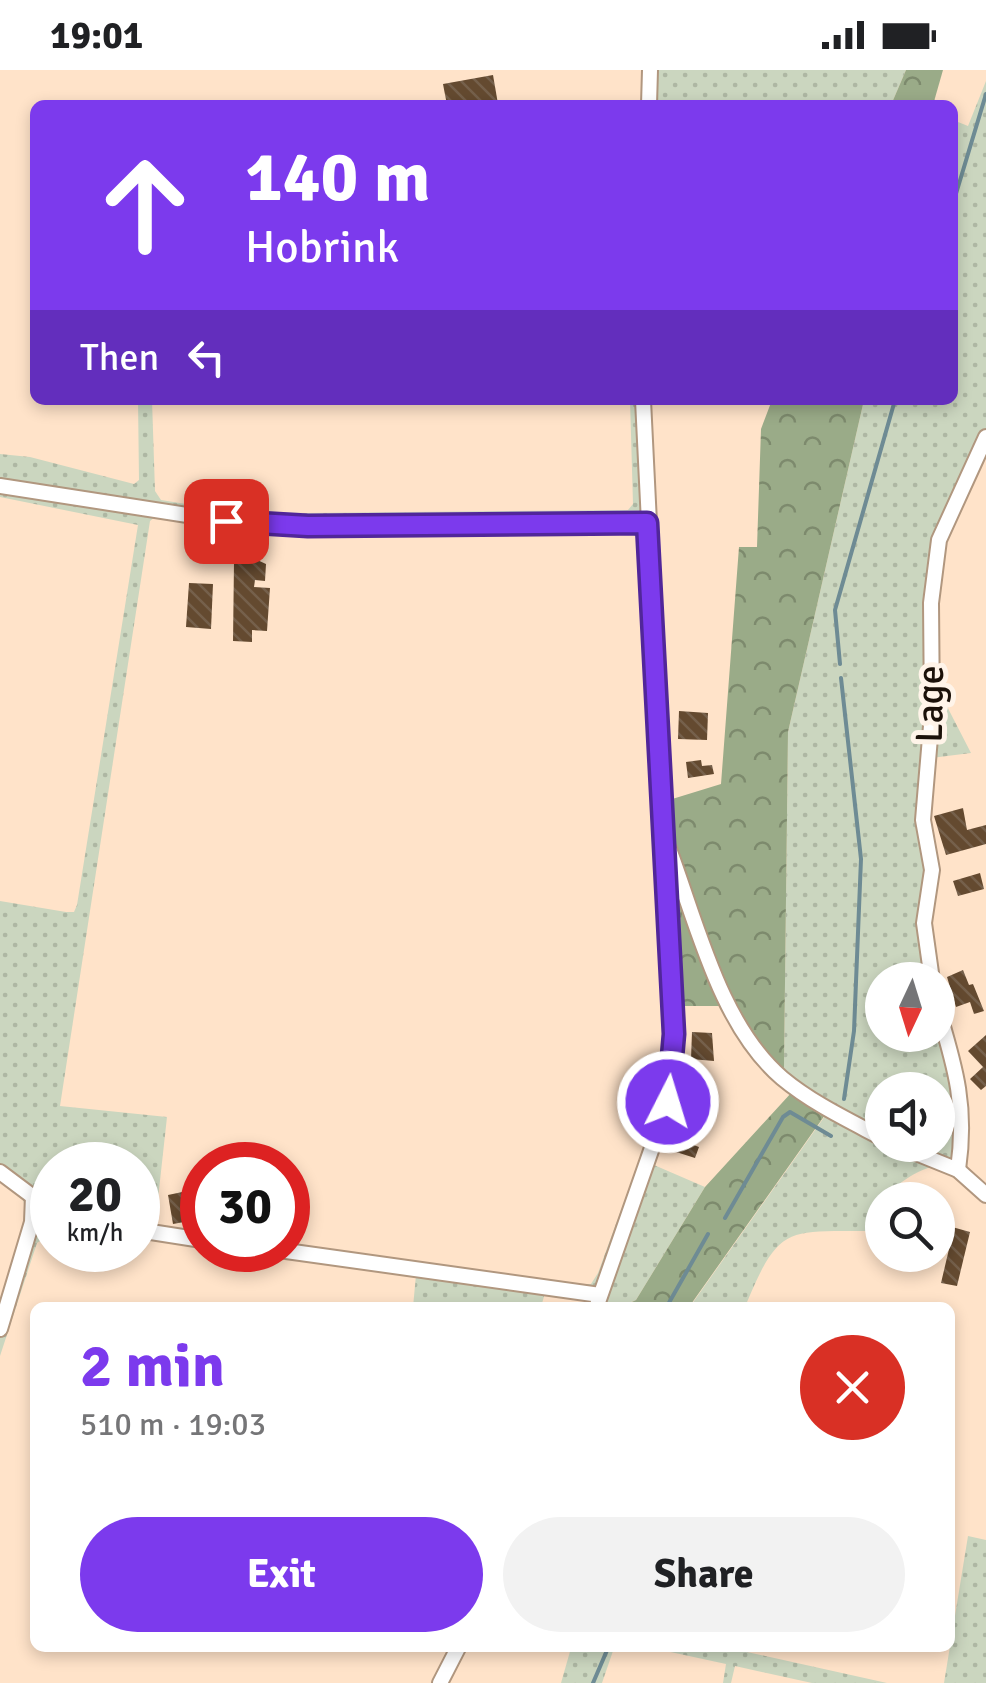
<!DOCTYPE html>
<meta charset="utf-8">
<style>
:root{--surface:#fff;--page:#f2f2f2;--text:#202124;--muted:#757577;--accent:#7c3aed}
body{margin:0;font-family:Signika,sans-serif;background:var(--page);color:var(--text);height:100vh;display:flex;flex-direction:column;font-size:38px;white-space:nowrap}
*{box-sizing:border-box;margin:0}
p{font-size:32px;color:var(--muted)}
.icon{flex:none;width:55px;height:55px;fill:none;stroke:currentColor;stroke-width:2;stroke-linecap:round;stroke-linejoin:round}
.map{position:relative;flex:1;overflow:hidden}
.drawer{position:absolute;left:30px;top:1232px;width:925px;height:350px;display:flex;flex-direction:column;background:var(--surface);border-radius:15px;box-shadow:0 5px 15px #0003}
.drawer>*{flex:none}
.top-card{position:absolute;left:30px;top:30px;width:928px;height:305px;border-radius:15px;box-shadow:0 5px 15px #0003;background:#7c3aed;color:#fff;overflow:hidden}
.needle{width:65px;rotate:184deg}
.controls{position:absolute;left:865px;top:892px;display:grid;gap:20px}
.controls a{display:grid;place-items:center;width:90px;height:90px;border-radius:50%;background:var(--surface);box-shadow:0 5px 15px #0003;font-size:50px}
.speed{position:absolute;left:30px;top:1072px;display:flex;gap:20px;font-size:50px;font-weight:700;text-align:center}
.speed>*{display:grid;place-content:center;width:130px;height:130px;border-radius:50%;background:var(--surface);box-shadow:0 5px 15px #0003;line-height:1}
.speed small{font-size:25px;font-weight:400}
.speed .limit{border:15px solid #d22;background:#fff;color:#111}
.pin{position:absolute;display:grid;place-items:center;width:85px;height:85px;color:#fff;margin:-42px;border-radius:20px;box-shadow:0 5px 15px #0006}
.me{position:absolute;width:110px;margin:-55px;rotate:5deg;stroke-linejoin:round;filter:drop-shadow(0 0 8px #0008)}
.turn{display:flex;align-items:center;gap:35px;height:210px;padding:0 50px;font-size:45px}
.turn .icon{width:130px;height:130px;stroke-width:2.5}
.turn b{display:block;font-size:70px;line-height:85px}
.then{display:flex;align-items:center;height:95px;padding:0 50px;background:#0003;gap:20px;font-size:38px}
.round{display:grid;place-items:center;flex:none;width:105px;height:105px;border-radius:52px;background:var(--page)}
.overview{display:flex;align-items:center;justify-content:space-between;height:170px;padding:0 50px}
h1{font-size:60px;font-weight:700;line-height:75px;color:var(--accent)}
.primary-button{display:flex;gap:20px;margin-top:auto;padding:20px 50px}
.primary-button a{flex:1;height:115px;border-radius:60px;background:var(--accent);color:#fff;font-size:40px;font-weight:700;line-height:115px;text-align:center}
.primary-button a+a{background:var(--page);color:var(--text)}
.status{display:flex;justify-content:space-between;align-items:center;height:70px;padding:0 50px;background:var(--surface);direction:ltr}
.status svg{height:28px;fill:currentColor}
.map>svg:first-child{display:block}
</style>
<div class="status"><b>19:01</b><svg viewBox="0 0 49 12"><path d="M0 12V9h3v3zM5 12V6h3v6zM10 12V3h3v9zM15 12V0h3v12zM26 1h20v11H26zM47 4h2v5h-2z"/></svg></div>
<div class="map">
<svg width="986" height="1613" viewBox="0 0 986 1613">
<defs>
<pattern id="grass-dots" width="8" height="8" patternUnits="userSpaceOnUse" patternTransform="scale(2.5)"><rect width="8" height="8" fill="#cbd6bf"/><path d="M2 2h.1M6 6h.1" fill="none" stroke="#aeb7a3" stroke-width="1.8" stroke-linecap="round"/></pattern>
<pattern id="forest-crowns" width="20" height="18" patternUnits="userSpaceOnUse" patternTransform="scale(2.5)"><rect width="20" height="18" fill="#9aab88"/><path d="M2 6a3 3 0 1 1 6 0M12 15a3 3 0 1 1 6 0" fill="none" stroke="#7d8a6d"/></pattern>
<pattern id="building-back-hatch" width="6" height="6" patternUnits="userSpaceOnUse" patternTransform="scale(2.5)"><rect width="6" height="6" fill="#644a30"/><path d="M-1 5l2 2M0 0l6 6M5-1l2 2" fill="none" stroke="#75604b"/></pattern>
</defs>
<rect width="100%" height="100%" fill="#ffe3c9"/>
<g fill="url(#grass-dots)" fill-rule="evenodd">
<polygon points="646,0 906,0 891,35 645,35"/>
<path d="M986,11v373l-40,88 -9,63 -1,80 35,68 -40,5 -3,144 8,78h-54v55h56v-46c10,71 41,101 25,179 -29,-12 -64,12 -81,33 -5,7 -7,22 -10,30 -87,0 -93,-6 -127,76l-56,1 136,-192 -48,-37 7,-13 4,-334 76,-332h88l1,-280 15,6zM882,1020h56v55h-56z"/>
<polygon points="138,330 152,330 155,421 161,430 229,441 306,443 628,440 633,434 630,330 650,330 680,978 672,1035 654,1095 705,1117 636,1230 619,1237 591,1237 592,1231 545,1223 541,1237 413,1237 416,1205 229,1180 288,1177 581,1214 591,1214 598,1203 661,1031 665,945 640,469 625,460 309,462 156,446 150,451 60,1036 167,1047 155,1156 202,1177 138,1169 138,1095 52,1095 52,1162 37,1173 0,1286 0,1247 27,1152 23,1128 0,1111 0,831 66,842 74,842 77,835 138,455 0,427 0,384 30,387 134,414 139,410"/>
<polygon points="968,1466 986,1470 986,1613 944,1613"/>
<polygon points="571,1578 614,1578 602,1613 561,1613"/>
<polygon points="652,1578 729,1578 887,1613 812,1613 735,1596 731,1613 723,1613 726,1594"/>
</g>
<g fill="url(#forest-crowns)">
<polygon points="906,0 943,0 933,35 891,35"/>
<polygon points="772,330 864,330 788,662 784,997 777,1009 727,936 679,936 669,730 721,714 739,477 757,477 761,359"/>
<polygon points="792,1022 825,1045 689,1237 619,1238 636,1230 705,1117"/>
</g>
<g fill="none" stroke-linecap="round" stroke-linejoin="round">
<g stroke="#6e8b94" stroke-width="4">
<polyline points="952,137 986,24"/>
<polyline points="840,594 835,540 895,330"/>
<polyline points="841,608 861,789 854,961 844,1029"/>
<polyline points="725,1148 783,1047 790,1042 831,1066"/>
<polyline points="666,1238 708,1164"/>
<polyline points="593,1613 608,1578"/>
</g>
</g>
<g fill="url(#building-back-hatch)">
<polygon points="493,5 498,34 447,35 443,14"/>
<polygon points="251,487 266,494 265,511 255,510 254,517 270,518 267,561 252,560 252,572 233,571 234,492 251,493"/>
<polygon points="189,513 213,514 211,559 186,557"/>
<polygon points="679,641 708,643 707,670 678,669"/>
<polygon points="701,690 702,696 712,695 714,704 688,708 686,692"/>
<polygon points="963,738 967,760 986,755 986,774 946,785 934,746"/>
<polygon points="980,803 984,819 958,826 953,811"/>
<polygon points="963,900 969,915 973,914 984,941 974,944 970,932 956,937 947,907"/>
<polygon points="692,962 712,963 714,991 691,989"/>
<polygon points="986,965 986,1016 981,1020 970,1009 983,997 968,981"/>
<polygon points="682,1057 695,1061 691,1074 699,1077 695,1088 673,1081"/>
<polygon points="202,1099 202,1138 183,1142 184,1152 173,1154 168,1125 187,1121 189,1129 199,1127 192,1102"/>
<polygon points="905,1116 933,1123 932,1130 902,1128"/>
<polygon points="938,1153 970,1162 957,1216 941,1213 949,1179 938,1178"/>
</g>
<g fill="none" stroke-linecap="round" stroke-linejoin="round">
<defs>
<g id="minor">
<polyline points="649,35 650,0"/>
<polyline points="0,416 226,451 308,456 647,453"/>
<path d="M669,779c28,74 51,176 113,229 30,25 66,42 100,60"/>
<polyline points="932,910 924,853 932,800 923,750 932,644 931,533 939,470 986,367"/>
<path d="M938,940c18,59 29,98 20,160"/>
<polyline points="896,1075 958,1100 986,1125"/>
<polyline points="0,1102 52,1141"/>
<polyline points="138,1160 202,1170"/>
<polyline points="279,1180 600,1225"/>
<polyline points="596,1238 668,1032 674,964 643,330"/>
<polyline points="0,1259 32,1152 33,1126"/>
<polyline points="440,1613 458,1578"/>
</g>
</defs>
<use href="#minor" stroke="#b1977f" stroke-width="18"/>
<use href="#minor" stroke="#fff" stroke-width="14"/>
</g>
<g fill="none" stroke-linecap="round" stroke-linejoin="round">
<defs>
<polyline id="route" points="226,451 308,456 647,453 674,964 668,1032"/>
</defs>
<use href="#route" stroke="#51269a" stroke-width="25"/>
<use href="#route" stroke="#7c3aed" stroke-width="18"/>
</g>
<g text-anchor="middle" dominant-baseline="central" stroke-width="10" stroke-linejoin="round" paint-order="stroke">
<g font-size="38" fill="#1b1109" stroke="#fff4e9">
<text transform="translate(930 634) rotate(-89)">Lage</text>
</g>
</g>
</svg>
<div class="controls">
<a><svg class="needle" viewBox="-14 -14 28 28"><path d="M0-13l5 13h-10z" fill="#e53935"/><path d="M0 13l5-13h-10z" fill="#757577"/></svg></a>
<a><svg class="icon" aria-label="sound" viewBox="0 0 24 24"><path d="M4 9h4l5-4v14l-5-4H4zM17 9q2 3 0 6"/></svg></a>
<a><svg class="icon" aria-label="search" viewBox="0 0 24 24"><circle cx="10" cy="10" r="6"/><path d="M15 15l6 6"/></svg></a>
</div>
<div class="speed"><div>20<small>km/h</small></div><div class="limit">30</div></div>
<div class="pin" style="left:226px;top:451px;background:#d93025"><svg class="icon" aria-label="arrive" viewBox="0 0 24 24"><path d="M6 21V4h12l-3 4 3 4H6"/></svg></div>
<svg class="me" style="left:668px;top:1032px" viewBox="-20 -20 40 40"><circle r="17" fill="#7c3aed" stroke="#fff" stroke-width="3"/><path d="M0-11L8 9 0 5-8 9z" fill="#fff"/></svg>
<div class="top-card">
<div class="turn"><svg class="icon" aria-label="ahead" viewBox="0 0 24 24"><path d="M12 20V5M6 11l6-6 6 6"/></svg><div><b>140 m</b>Hobrink</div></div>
<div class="then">Then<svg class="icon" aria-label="left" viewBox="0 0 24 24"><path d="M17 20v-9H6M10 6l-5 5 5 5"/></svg></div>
</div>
<section class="drawer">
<div class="overview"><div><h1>2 min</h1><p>510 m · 19:03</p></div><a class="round" style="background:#d93025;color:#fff"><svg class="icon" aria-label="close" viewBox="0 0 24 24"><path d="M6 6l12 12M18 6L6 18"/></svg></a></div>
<div class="primary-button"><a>Exit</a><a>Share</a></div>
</section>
</div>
